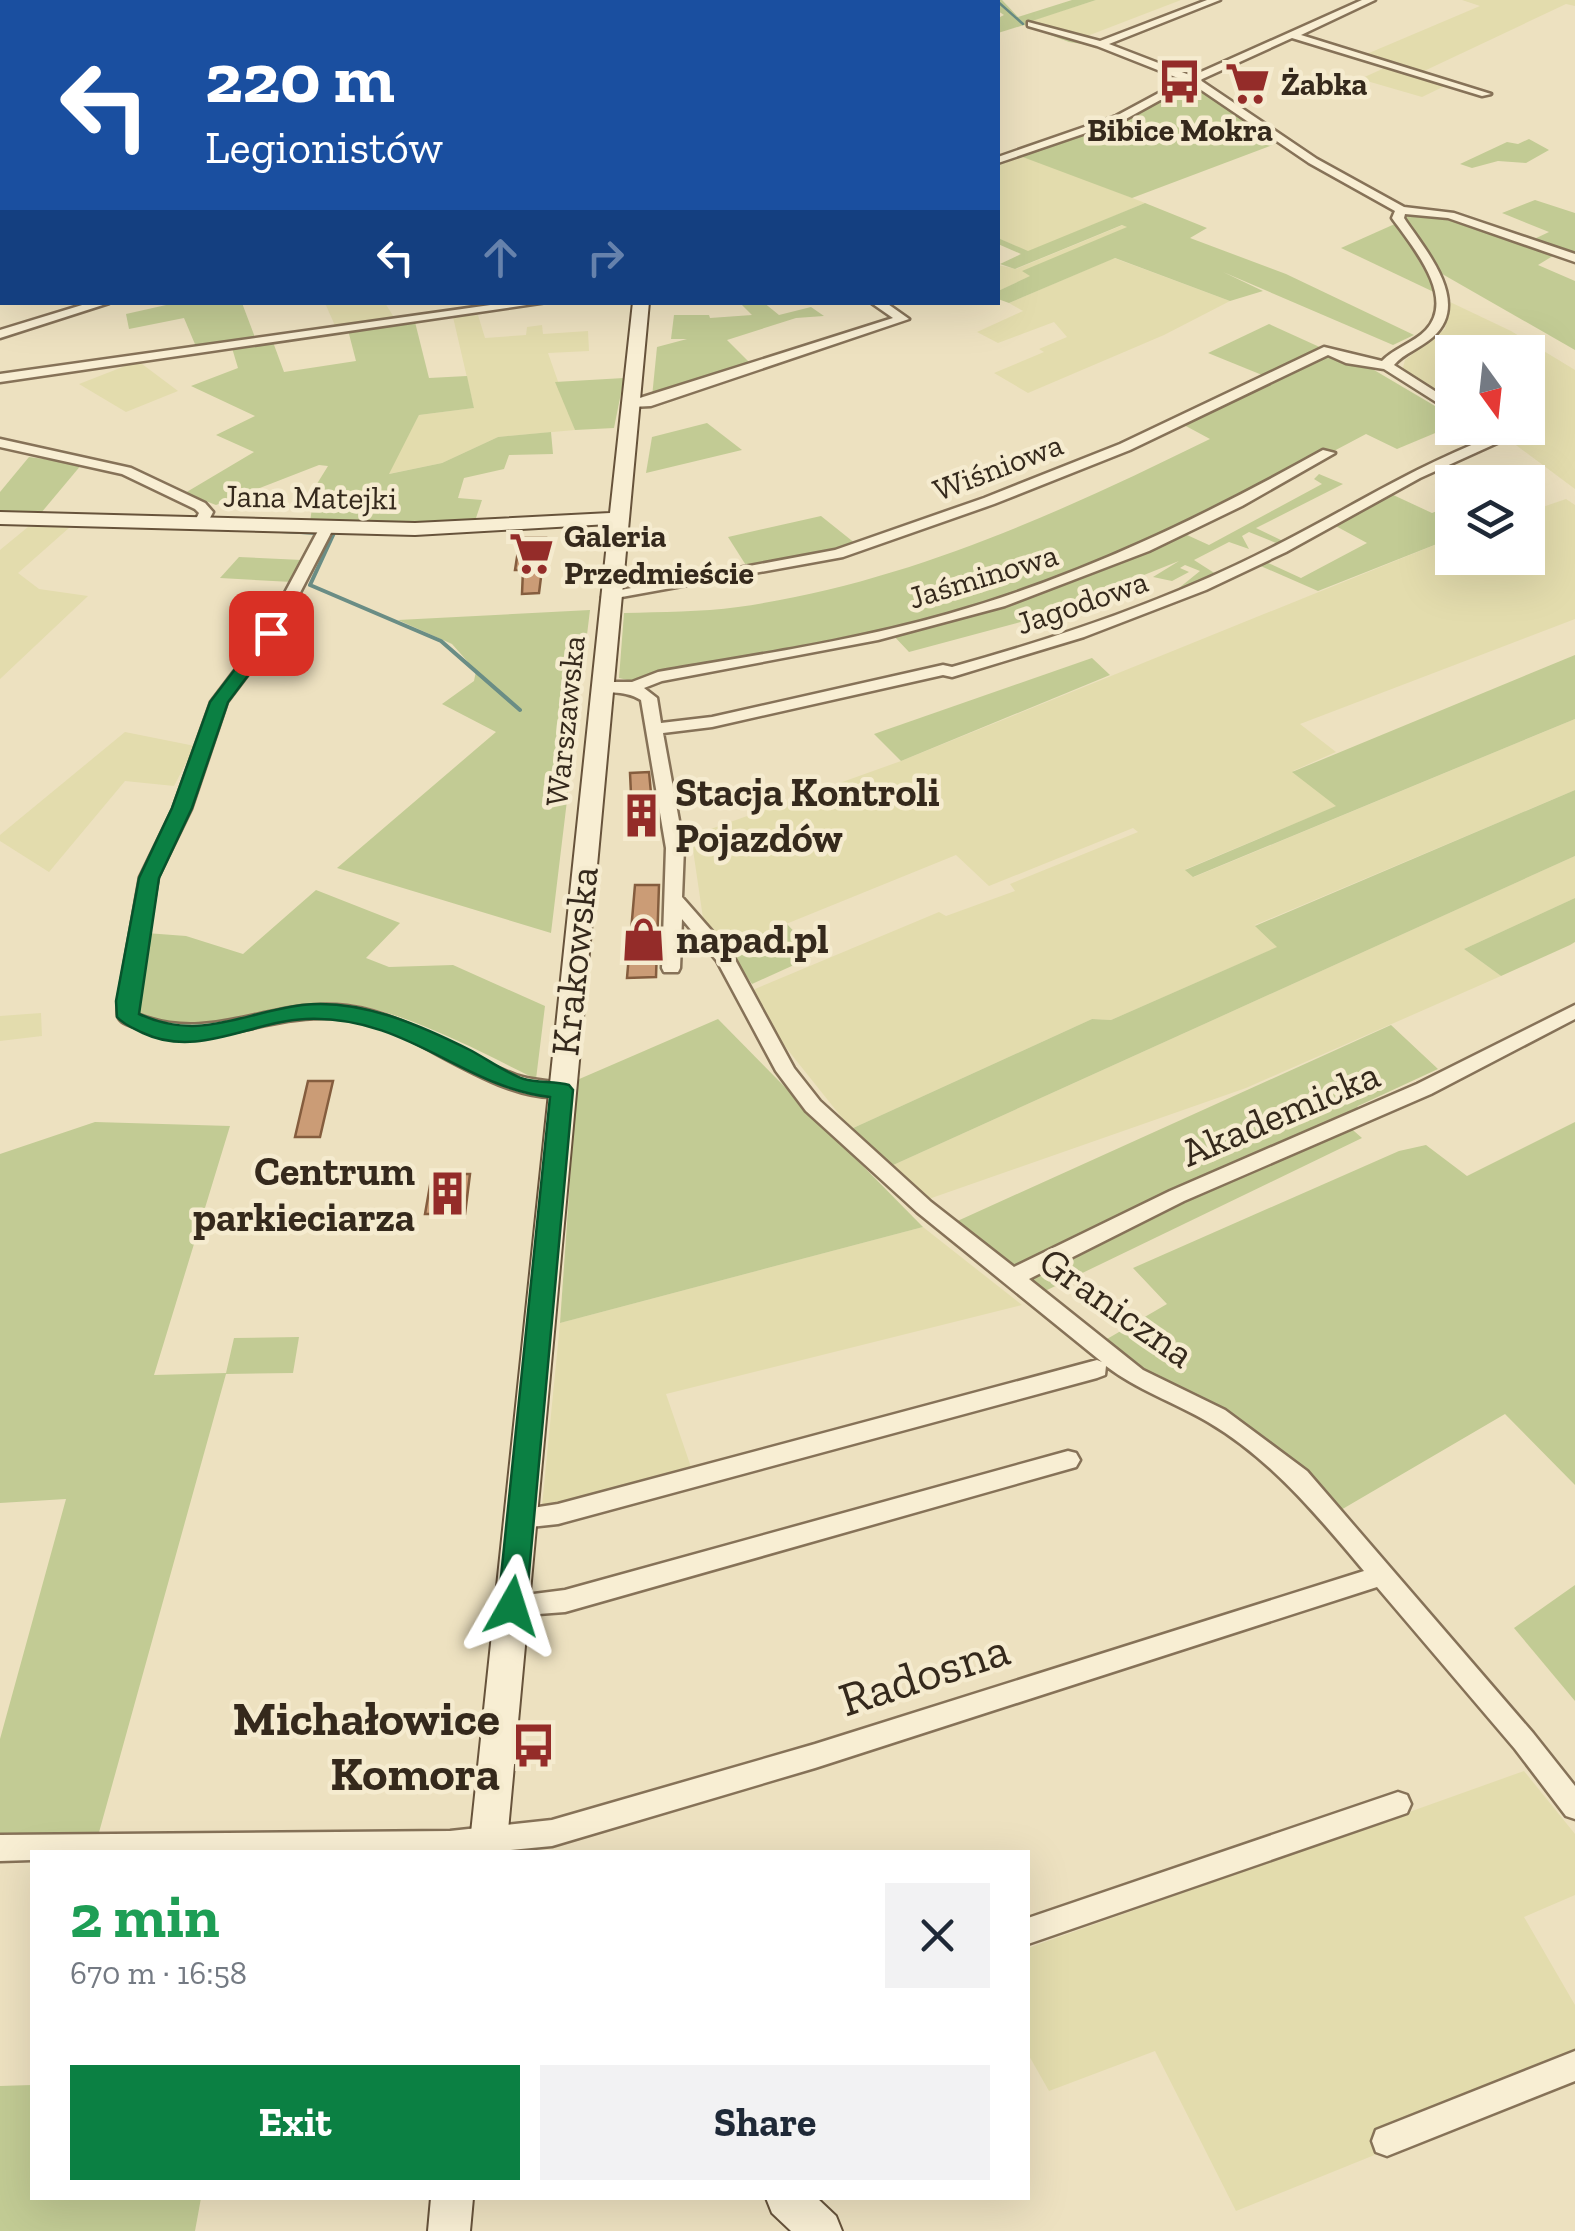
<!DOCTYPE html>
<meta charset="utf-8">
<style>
:root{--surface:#fff;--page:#f2f2f3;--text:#1f2937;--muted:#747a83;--accent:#0b8043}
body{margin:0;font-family:"Zilla Slab",serif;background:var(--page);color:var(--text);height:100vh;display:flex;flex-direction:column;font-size:38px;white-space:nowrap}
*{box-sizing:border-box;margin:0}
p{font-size:32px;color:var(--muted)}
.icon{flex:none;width:55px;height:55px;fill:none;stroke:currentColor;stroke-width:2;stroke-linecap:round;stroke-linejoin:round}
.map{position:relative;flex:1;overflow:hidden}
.details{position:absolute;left:30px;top:1850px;width:1000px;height:350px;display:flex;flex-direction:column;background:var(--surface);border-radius:0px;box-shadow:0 10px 40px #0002}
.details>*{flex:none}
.hud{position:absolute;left:0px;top:0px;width:1000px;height:305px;box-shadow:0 10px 40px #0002;background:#1a4fa0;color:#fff;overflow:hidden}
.needle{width:65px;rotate:165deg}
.buttons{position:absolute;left:1435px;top:335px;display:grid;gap:20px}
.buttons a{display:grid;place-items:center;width:110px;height:110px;border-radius:0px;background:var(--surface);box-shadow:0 10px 40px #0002;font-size:50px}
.pin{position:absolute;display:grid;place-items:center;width:85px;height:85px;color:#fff;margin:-42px;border-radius:20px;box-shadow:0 5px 15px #0006}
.me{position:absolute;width:110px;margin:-55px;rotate:6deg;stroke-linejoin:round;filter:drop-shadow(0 0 8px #0008)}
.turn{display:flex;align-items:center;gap:35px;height:210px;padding:0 40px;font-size:45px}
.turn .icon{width:130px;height:130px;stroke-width:2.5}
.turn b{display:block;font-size:70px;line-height:85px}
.lanes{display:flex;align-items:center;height:95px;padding:0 40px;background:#0003;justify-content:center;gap:50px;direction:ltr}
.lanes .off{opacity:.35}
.round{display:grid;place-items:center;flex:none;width:105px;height:105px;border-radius:0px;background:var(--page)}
.summary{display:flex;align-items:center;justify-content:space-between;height:170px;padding:0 40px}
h1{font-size:60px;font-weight:800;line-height:75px;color:#1e9e55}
.cta{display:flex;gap:20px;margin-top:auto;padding:20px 40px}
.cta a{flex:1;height:115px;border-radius:0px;background:var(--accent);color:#fff;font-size:40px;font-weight:800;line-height:115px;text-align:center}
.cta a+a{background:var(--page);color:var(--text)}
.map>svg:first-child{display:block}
</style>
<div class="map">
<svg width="1575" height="2231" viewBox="0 0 1575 2231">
<rect width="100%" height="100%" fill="#ede1c0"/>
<g fill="#e3dcad">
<polygon points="1096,0 1181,0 1082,38 1027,22"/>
<polygon points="1462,0 1575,0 1575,6 1566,4 1422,72 1362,56 1480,6"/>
<polygon points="1389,66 1449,84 1422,97 1360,79"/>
<polygon points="1019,156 1028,157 1145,203 1028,252 998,238 998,164"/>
<polygon points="1123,225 1128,227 1024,271 1031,276 998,291 998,265 1016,269"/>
<polygon points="1114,258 1230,301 1164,335 1028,393 994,373 1044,352 1039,349 1067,337 1054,322 998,343 977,332 1023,311 1009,303"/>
<polygon points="1450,302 1511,331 1575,370 1575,489 1493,428 1528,428 1528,352 1452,352 1452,402 1402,371 1405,360 1445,329"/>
<polygon points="325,303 385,303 395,319 336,328"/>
<polygon points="478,315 485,338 526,335 527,327 542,325 543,334 588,331 589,351 548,353 575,430 498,437 442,463 388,474 419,415 474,408 453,317"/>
<polygon points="138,361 178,391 126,412 79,384"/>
<polygon points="1566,499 1575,505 1575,619 1300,724 1336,752 1293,771 1337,806 1186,869 1194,877 1575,719 1575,790 1255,925 1278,947 1111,1020 1092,1019 851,1129 743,994 939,912 946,916 1015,891 1010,884 1138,832 1133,828 989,886 956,855 727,948 704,925 691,836 901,761 1452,538 1452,558 1528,558 1528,512"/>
<polygon points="28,527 70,527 18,573 39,589 88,596 0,679 0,550"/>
<polygon points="125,732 195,746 174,786 125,781 49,872 0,841 0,835"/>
<polygon points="1575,856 1575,898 1464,949 1501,976 1246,1088 923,1201 891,1166"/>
<polygon points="41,1013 42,1036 0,1041 0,1016"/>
<polygon points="923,1227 1022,1305 666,1394 692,1470 542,1506 560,1323"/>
<polygon points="1524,1771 1575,1834 1575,1895 1524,1917 1575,2005 1575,2074 1236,2211 1155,2051 1049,2091 1028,2054 1028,1948"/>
</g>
<g fill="#c2cb94">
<polygon points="943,0 1002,0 1018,17 1072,0 1096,0 1029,22 1108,48 1069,42 1024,25 998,33 998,18 1004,15 998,11 998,2 935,2"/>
<polygon points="1190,84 1244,116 1278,143 1132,198 1020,156 1123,119"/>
<polygon points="1529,139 1549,150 1526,163 1498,161 1472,168 1460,164 1507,142 1518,144"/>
<polygon points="1535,200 1575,213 1575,256 1530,241 1549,232 1502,213"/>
<polygon points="1145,203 1207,228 1190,238 1286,274 1414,335 1393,345 1223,272 1263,291 1230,301 1115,258 1009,303 998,299 998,291 1030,276 1022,271 1127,227 1122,225 1015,269 1000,264 1021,254 998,244 998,238 1028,251"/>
<polygon points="1424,214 1447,217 1556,254 1538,265 1575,281 1575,350 1437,271 1403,222 1407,216"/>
<polygon points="1397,223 1438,294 1341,248"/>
<polygon points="763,302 779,315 811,307 824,316 796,318 727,340 750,363 652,397 657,347 687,339 671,339 674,315 709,315 710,318 752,315 742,305"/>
<polygon points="175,303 242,303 256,340 197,349 184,318 129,329 126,314"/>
<polygon points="415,322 429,378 467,376 474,408 419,415 389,474 442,463 498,437 551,432 553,454 509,455 504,469 464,478 458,498 482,500 475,521 310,522 315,487 328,466 319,465 216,505 185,493 254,452 216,435 255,416 191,386 238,368 232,348 273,342 284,372 356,361 348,330"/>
<polygon points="1269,324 1324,349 1267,377 1208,353"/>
<path d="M1328,354l41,13 83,49v10l-55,23 -31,-15 -34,18 -6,-1 -160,85 -173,67 -106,28 -255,50 -13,-3 5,-65c38,-1 77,-1 114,-6 169,-24 321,-94 472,-168l-26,-14z"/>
<polygon points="624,378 614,428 575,430 555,382"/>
<polygon points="707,423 742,450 646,473 652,437"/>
<polygon points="29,457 82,464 41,513 0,512 0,492"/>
<polygon points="1319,474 1343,484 1256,528 1287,543 1250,561 1246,559 1276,543 1249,532 1242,536 1249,549 1229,542 1194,560 1219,576 1178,596 1174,592 1200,571 1185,565 1180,568 1189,572 1172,581 1153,577 1179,561 1039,617 909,652 892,634 1019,601 1175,538 1187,535 1209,545 1322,484 1314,479"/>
<polygon points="1389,493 1432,513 1452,505 1452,538 1318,591 1256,564 1264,561 1301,578 1367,543 1332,524"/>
<polygon points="821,516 856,544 749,570 728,537"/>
<polygon points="239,557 302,560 292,582 220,578"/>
<polygon points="590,610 551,933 337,868 496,732 442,704 474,681 476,671 452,644 398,620"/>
<polygon points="1575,655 1575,719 1193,877 1185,870 1336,806 1292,772"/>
<polygon points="1092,658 1110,675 901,761 874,734"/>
<polygon points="1575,790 1575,856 891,1166 851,1129 1092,1019 1111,1020 1277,947 1255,926"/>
<path d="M316,890l84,33 -34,35 23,9 64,-2 92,41 -9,73c-54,-26 -156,-83 -217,-76 -56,6 -137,52 -185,5l12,-75 40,3 57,18z"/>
<polygon points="1575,898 1575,942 1570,945 1501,976 1464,949"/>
<polygon points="786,923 816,955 752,984 727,948"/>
<polygon points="718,1019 923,1227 560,1323 577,1080"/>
<polygon points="1391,1025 1438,1069 1358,1106 1346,1124 1362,1138 1043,1292 953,1223"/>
<polygon points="95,1122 230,1126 154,1375 226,1373 234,1338 299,1337 293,1373 226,1374 98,1836 0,1837 0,1739 66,1499 0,1503 0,1154"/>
<polygon points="1575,1122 1575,1485 1505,1414 1334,1514 1299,1465 1095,1346 1167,1304 1133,1268 1399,1151 1426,1145 1467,1176"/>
<polygon points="1575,1585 1575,1701 1514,1628"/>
<polygon points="32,2085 32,2198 201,2198 195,2231 0,2231 0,2086"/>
</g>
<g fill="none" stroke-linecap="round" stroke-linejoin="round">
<g stroke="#6a8d85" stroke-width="2.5">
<polyline points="996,0 1023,24"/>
<polyline points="1031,27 1058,34"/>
</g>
<g stroke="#6a8d85" stroke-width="4">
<polyline points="281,531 318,533"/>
<polyline points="334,533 310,585 441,641 520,710"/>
</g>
</g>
<g fill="#cb9c76" stroke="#855d3e" stroke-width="2.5">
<polygon points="520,538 546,538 539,593 522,594 523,570 515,570"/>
<polygon points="649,772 655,835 633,836 630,773"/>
<polygon points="635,885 659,885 656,977 627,978"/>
<polygon points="308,1081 333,1081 320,1137 295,1137"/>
<polygon points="432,1174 470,1174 465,1214 425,1214"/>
</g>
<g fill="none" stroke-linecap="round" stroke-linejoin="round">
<defs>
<g id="street">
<path d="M1207,0h13l-111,44 83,32 170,-76h13l-74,35 190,59 -9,2 -190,-58 -92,42 117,79 87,48 50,6 121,41v8l-127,-44 -43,-4 -1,4c21,32 68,84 29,119 -12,11 -29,16 -39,28l58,37v10l-68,-43 -38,-6 -18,-8 -198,95 -136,54 -151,53 -238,43 -3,-3 8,-5 225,-42 149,-52 136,-54 204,-97 58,14c12,-13 32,-18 44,-31 31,-33 -15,-85 -34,-112l3,-7 -86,-48 -118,-80 -67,37 -126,43v-6l118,-41 67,-36 -86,-34 -69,-20v-4l72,19z"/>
<rect x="0" y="12" width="2" height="6"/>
<rect x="0" y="28" width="2" height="6"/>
<polygon points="2,285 2,293 0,294 0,286"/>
<polygon points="92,302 109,303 0,338 0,330"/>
<polygon points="511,302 547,302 0,382 0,374"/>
<polygon points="870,302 885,302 909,319 651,406 631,407 624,403 893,318"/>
<path d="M1494,436l12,3 -86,39 -134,74 -80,38 -122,47 -132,40 -9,-2 -231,52 -49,6 21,115 -2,49 50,57 62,114 26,33 111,101 83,65 156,-76 247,-107 158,-79v14l-144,75 -247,107 -155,78 114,91 82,40 82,61 226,262 42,53v33l-9,-3 -51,-67 -138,-162 -562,181 -263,78 -64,6h-456v8l-32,1v-26l450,-4 102,-11 263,-76 549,-173c-47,-56 -93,-112 -156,-149 -34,-20 -71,-32 -102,-56l-1,9 -8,3 -539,146 -37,4 -8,-3 -4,-7 4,-7 45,-7 539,-144 5,2 -185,-150 -111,-101 -30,-40 -59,-110 -35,-42 -2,49 -2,4h-14l-2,-4 4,-120 -25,-148c-20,-12 -36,-4 -48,-13l8,-5h31l26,-10c97,-17 196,-31 290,-58 133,-38 255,-97 375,-164l12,3 -93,53 -93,45 -144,55 -127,34 -216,41 -18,7 13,10 4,25 51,-6 231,-52 9,2c111,-31 220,-68 323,-121 73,-37 142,-81 219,-110z"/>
<polygon points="0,439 131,468 205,503 213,512 205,528 195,528 193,525 199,513 195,509 122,474 0,447"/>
<path d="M326,525l7,4 -54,104 -52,69 -36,107 -33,68 -22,124 1,13c75,31 136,-18 210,-8 62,8 111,49 169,69 17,6 35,5 52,10l3,5 -3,5c-50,13 -125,-41 -170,-61 -24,-10 -48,-16 -74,-16 -64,-1 -123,37 -187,10 -7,-3 -16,-4 -19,-12 -1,-5 0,-10 0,-15l22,-124 33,-68 38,-107 53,-70 55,-103z"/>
<polygon points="1068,1451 1076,1453 1080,1460 1076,1467 565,1612 512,1616 503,1612 500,1605 503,1598 565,1590"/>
<polygon points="1398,1792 1407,1795 1411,1804 1407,1813 1028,1944 1028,1918"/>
<polygon points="1575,2051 1575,2081 1387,2156 1376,2152 1372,2141 1376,2130"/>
</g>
<g id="secondary">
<rect x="371" y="0" width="12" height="2"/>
<polygon points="633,302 649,302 506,1852 469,1852 609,524 415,535 0,524 0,512 415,523 610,513"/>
<polygon points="431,2198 473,2198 470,2231 428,2231"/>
<polygon points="766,2198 817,2198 836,2216 842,2231 791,2231 772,2213"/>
</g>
</defs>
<use href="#street" stroke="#867258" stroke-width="5"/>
<use href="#secondary" stroke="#67533b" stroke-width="4"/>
<use href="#street" fill="#f8eed3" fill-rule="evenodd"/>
<use href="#secondary" fill="#f8eed3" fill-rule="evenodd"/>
</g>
<path fill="#0b8043" stroke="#07532c" stroke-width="2.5" d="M271,628l9,5 -52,69 -36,106 -33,70 -20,136c61,28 102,-1 163,-9 57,-7 118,20 168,45 17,9 36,23 54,29 14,4 31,2 45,6l4,5 -47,516 -4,8 -10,4 -10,-4 -4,-8 52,-509c-88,-10 -143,-82 -244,-78 -55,2 -108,40 -163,14 -10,-5 -19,-8 -26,-16l-1,-16 23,-123 33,-70 38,-106 55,-72z"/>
<defs>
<symbol id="bus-bare" viewBox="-9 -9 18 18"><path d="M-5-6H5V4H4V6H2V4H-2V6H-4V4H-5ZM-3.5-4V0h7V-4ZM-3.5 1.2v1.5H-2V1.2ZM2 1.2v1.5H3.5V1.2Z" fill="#942c29" stroke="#f5ebcf" stroke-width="2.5" paint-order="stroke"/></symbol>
<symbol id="supermarket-bare" viewBox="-9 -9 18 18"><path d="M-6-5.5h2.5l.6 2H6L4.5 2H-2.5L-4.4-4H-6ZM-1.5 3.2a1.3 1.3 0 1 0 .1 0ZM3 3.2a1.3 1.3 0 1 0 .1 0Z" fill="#942c29" stroke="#f5ebcf" stroke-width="2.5" paint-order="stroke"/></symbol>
<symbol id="building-bare" viewBox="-9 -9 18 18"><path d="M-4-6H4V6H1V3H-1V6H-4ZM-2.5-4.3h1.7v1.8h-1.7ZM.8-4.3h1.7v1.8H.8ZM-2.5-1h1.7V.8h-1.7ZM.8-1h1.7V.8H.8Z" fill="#942c29" stroke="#f5ebcf" stroke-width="2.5" paint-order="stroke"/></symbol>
<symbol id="shop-bare" viewBox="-9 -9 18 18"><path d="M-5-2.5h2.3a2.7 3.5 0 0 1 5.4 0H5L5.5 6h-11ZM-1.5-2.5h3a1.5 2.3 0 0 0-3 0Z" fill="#942c29" stroke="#f5ebcf" stroke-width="2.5" paint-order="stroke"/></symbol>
</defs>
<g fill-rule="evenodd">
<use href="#bus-bare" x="1148" y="50" width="63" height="63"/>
<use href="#supermarket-bare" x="1216" y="52" width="63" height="63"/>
<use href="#supermarket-bare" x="500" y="522" width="63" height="63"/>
<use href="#building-bare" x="610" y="784" width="63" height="63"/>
<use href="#shop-bare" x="612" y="908" width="63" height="63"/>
<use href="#building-bare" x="416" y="1162" width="63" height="63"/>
<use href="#bus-bare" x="502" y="1714" width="63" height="63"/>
</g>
<g text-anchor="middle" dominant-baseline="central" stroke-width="9" stroke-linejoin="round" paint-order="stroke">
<g font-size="32" font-weight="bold" fill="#35291c" stroke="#f5ebcf" text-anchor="start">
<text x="1281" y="84">Żabka</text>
<text x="1180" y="130" text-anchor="middle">Bibice Mokra</text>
<text x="564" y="536">Galeria<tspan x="564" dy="37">Przedmieście</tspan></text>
</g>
<g font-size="32" fill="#35291c" stroke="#f5ebcf">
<text transform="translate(998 467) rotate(-21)">Wiśniowa</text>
<text transform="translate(310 497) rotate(1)">Jana Matejki</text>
<text transform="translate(983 576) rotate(-17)">Jaśminowa</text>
<text transform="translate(1082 602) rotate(-19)">Jagodowa</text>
<text transform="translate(565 721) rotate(-84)">Warszawska</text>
</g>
<g font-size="40" font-weight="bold" fill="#35291c" stroke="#f5ebcf" text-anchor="start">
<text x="675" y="792">Stacja Kontroli<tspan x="675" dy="46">Pojazdów</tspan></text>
<text x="676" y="939">napad.pl</text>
<text x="415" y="1171" text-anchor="end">Centrum<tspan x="415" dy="46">parkieciarza</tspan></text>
</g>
<g font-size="40" fill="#35291c" stroke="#f5ebcf">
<text transform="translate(574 961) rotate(-84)">Krakowska</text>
<text transform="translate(1280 1113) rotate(-23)">Akademicka</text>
<text transform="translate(1117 1307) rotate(35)">Graniczna</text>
</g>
<g font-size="48" fill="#35291c" stroke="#f5ebcf">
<text transform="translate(924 1674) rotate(-18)">Radosna</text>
</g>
<g font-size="48" font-weight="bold" fill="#35291c" stroke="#f5ebcf" text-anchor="end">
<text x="500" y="1718">Michałowice<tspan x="500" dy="55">Komora</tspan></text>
</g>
</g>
</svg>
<div class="buttons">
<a><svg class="needle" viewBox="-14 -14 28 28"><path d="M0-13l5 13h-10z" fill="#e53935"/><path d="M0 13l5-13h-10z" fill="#747a83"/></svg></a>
<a><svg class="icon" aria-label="layers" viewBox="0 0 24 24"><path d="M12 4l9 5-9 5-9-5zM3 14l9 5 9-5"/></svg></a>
</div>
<div class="pin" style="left:271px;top:633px;background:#d93025"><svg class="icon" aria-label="arrive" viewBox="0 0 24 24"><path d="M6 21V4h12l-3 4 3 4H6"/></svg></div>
<svg class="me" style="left:512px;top:1606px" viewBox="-20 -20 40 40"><path d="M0-17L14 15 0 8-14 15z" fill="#0b8043" stroke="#fff" stroke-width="4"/></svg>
<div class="hud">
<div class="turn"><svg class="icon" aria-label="left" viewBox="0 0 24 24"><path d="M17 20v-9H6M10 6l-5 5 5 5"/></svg><div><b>220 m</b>Legionistów</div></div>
<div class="lanes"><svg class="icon" aria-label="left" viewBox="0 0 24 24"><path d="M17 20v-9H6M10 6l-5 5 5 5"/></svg><svg class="icon off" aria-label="ahead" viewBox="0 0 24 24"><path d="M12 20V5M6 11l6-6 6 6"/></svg><svg class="icon off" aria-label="right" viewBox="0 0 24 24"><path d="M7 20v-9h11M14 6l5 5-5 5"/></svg></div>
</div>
<section class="details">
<div class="summary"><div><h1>2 min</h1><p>670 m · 16:58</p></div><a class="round"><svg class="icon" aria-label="close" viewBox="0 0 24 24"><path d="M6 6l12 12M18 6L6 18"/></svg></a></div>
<div class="cta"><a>Exit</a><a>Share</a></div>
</section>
</div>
